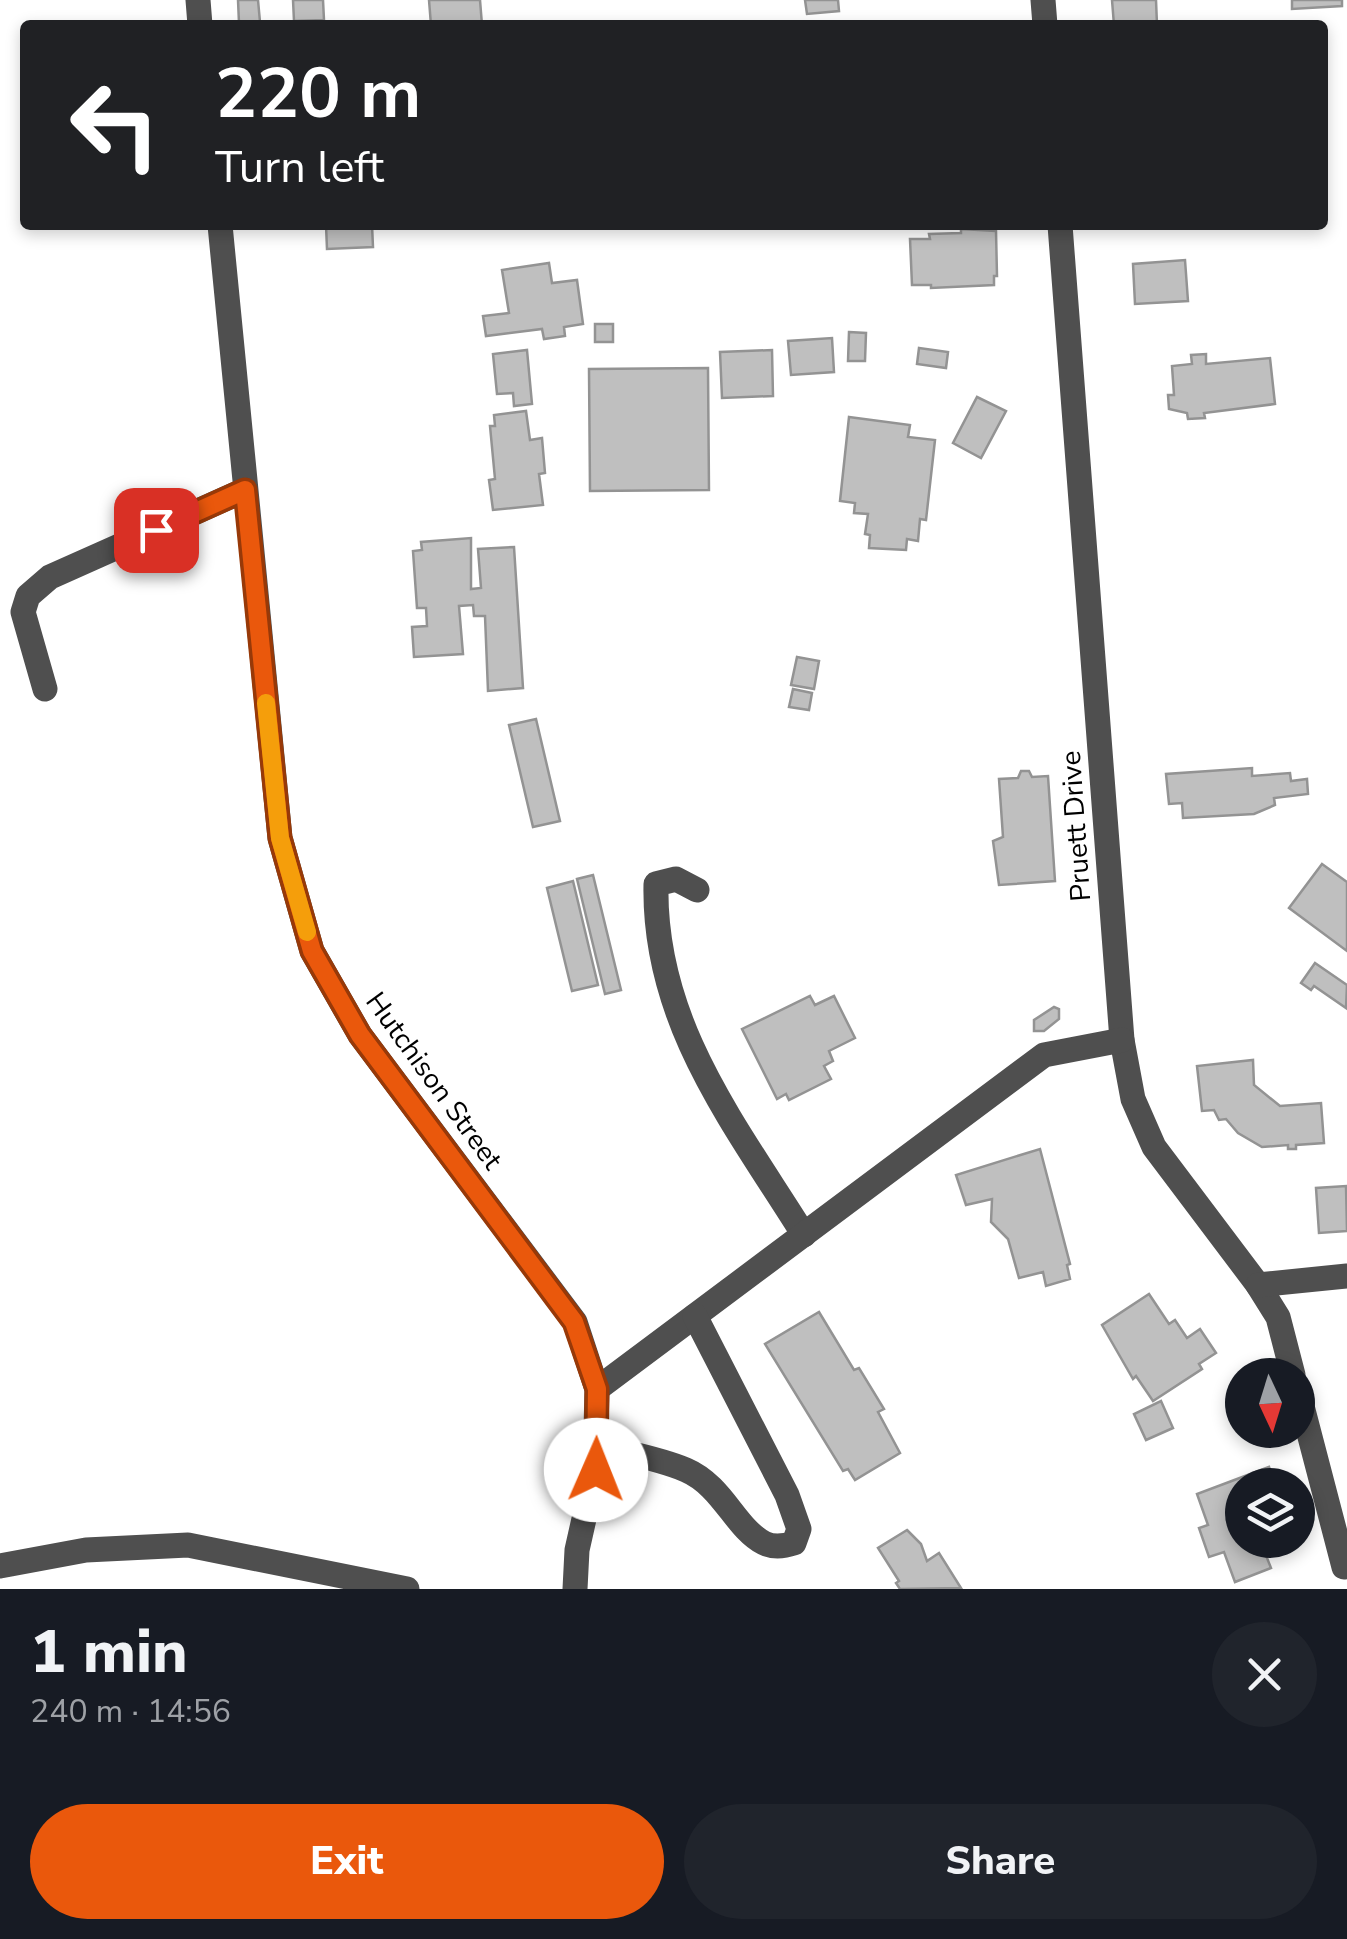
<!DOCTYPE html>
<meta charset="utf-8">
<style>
:root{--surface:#171b24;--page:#20242c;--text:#f1f3f6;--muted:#9ea1a6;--accent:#ea580c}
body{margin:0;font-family:"Nunito Sans",sans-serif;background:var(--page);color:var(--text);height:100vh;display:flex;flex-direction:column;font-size:38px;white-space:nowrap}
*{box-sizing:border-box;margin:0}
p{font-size:32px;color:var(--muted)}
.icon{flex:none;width:55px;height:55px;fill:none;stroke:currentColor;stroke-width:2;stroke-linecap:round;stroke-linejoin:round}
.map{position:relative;height:1589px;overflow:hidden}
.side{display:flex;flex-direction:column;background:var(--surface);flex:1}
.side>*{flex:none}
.banner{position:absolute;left:20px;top:20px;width:1308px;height:210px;border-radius:10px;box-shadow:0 5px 15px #0003;background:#202124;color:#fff;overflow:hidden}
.needle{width:65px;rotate:176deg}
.tools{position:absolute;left:1225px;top:1358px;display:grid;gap:20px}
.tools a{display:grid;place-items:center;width:90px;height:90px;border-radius:50%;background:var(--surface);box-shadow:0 5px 15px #0003;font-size:50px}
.pin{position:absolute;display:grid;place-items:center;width:85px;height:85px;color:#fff;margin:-42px;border-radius:20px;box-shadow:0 5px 15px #0006}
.me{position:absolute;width:110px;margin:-55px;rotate:1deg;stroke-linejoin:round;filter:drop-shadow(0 0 8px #0008)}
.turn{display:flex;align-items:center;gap:35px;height:210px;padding:0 30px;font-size:45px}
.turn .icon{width:130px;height:130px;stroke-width:2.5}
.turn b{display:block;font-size:70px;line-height:85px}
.round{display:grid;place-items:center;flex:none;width:105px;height:105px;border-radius:52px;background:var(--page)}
.summary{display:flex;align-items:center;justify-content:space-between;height:170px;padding:0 30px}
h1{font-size:60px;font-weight:800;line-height:75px}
.primary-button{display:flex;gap:20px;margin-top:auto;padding:20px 30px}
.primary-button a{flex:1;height:115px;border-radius:60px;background:var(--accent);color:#fff;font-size:40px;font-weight:800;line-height:115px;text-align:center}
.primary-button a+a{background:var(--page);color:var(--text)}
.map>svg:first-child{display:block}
</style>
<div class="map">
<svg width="1347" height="1589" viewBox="0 0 1347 1589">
<rect width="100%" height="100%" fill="#fff"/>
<g fill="#bfbfbf" stroke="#939393" stroke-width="2.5">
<polygon points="238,0 258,0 260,22 239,23"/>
<polygon points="293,0 323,0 324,20 294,21"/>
<polygon points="429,0 480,0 482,25 431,25"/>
<polygon points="805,0 838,0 839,11 807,14"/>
<polygon points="1112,0 1156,0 1157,25 1114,25"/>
<polygon points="1292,0 1342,0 1342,6 1292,9"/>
<polygon points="326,225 372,225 373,247 327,249"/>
<polygon points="961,229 996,231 997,276 994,276 994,285 931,288 931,285 912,285 910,239 930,239 929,234 961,233"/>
<polygon points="1185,260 1188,301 1135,304 1133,264"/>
<polygon points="549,263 552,283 577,280 583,324 564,327 565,336 544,339 542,329 486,336 483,316 509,313 502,270"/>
<rect x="595" y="324" width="18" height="18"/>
<polygon points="849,332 866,333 865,361 848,361"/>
<polygon points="832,338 834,372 791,375 788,341"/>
<polygon points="919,348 948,352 946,368 917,364"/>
<polygon points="527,350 532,404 514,406 513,393 497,394 493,354"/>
<polygon points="772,350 773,396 722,398 720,352"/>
<polygon points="1206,354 1206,364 1270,358 1275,404 1204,413 1205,418 1188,419 1187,413 1169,409 1168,395 1174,395 1172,366 1192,364 1191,355"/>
<polygon points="708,368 709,490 590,491 589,369"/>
<polygon points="977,397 1006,411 981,458 953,443"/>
<polygon points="526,411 530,440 542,438 545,473 539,474 543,505 493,510 489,480 495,479 490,426 495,426 494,415"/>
<polygon points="849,417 910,425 908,437 935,440 926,520 920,519 918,541 907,539 906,550 869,548 870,535 865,534 868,514 854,513 855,503 840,501"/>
<polygon points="471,538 471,589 481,588 478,549 514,547 523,688 488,691 485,616 474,616 473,605 459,606 463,654 414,657 412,627 427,626 426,608 417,608 413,551 422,550 421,542"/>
<polygon points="797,657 819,661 814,689 791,685"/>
<polygon points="793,689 812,693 809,710 789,707"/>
<polygon points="536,719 560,821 533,827 509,725"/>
<polygon points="1252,768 1252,776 1290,773 1291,781 1307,779 1308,794 1274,798 1275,805 1254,814 1183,818 1182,803 1169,804 1166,774"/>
<polygon points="1021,771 1029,771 1032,777 1048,776 1055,881 999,885 993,841 1003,837 999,779 1018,778"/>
<polygon points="1322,864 1347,882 1347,951 1289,908"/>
<polygon points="593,875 621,990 605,994 577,879"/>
<polygon points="573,881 598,985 572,991 547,888"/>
<polygon points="1315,963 1347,985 1346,1008 1314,986 1311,990 1301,983"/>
<polygon points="810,996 815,1005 834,996 855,1038 829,1051 833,1061 824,1066 831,1079 789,1100 786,1094 777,1099 742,1029"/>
<polygon points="1054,1007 1059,1009 1059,1019 1044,1031 1034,1031 1034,1020"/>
<polygon points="1253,1060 1254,1085 1280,1106 1321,1103 1324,1143 1296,1145 1296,1149 1288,1149 1288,1145 1262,1147 1238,1133 1226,1119 1219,1120 1214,1110 1202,1111 1197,1066"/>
<polygon points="1040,1149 1070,1264 1067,1265 1070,1279 1046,1286 1043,1272 1019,1278 1008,1239 991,1222 992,1199 966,1205 956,1175"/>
<polygon points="1346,1186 1347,1231 1319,1233 1316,1188"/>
<polygon points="1149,1294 1169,1324 1175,1320 1187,1338 1200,1329 1216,1353 1199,1364 1202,1369 1153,1401 1136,1376 1133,1379 1102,1325"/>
<polygon points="819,1312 854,1370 859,1368 884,1409 878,1412 900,1453 855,1480 848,1469 843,1471 765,1344"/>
<polygon points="1161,1401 1173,1428 1146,1440 1134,1414"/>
<polygon points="1269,1467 1275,1485 1242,1485 1242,1540 1260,1540 1271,1568 1235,1582 1224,1552 1209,1557 1199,1528 1208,1525 1197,1494"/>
<polygon points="907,1530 921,1544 927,1561 939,1553 961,1588 900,1589 896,1583 899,1581 878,1548"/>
</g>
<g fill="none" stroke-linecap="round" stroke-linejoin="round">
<g stroke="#4f4f4f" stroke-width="25">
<polyline points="198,0 200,25"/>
<polyline points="1043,0 1045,25"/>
<polyline points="220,225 280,838 312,951 360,1035 575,1322 597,1389 595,1470 577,1550 575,1589"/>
<polyline points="1060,225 1122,1040 1133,1099 1154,1147 1258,1285 1278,1317 1293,1375"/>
<polyline points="45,689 23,612 28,596 50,577 245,490"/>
<path d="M697,890l-21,-11 -20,5c-3,138 78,239 148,351"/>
<polyline points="1258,1285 1347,1276"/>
<polyline points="597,1389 1044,1055 1122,1040"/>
<polyline points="1298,1391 1344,1567"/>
<path d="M596,1445c29,8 62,13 90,25 37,16 49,58 78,73 10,5 21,3 30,0l5,-14 -12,-34 -92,-179"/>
<polyline points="0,1566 86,1550 188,1545 407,1589"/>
</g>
</g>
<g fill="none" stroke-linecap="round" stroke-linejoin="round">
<defs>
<polyline id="route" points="156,530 245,490 280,838 312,951 360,1035 574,1322 597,1389 596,1470"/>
</defs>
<use href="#route" stroke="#983908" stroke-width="25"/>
<use href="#route" stroke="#ea580c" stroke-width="18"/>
<polyline stroke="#f59e0b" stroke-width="18" points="266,703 280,838 307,932"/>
</g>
<g text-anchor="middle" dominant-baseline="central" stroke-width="9" stroke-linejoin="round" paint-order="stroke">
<g font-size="28" fill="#000" stroke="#fff">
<text transform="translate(1076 826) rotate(-94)">Pruett Drive</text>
<text transform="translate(434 1081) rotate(54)">Hutchison Street</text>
</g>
</g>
</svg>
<div class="tools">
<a><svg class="needle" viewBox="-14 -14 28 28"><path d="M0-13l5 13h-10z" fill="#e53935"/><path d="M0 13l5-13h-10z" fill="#9ea1a6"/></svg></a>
<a><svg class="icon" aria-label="layers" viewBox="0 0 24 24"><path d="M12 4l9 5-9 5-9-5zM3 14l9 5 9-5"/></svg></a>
</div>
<div class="pin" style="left:156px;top:530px;background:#d93025"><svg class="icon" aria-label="arrive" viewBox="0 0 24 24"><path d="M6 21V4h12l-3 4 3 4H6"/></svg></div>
<svg class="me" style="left:596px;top:1470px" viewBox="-20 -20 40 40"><circle r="19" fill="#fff"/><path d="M0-13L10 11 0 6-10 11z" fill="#ea580c"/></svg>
<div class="banner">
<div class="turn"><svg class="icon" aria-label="left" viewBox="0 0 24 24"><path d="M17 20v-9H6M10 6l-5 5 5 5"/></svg><div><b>220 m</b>Turn left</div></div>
</div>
</div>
<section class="side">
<div class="summary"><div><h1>1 min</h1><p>240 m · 14:56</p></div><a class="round"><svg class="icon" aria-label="close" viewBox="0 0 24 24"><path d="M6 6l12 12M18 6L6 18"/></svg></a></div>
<div class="primary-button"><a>Exit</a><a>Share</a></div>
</section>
